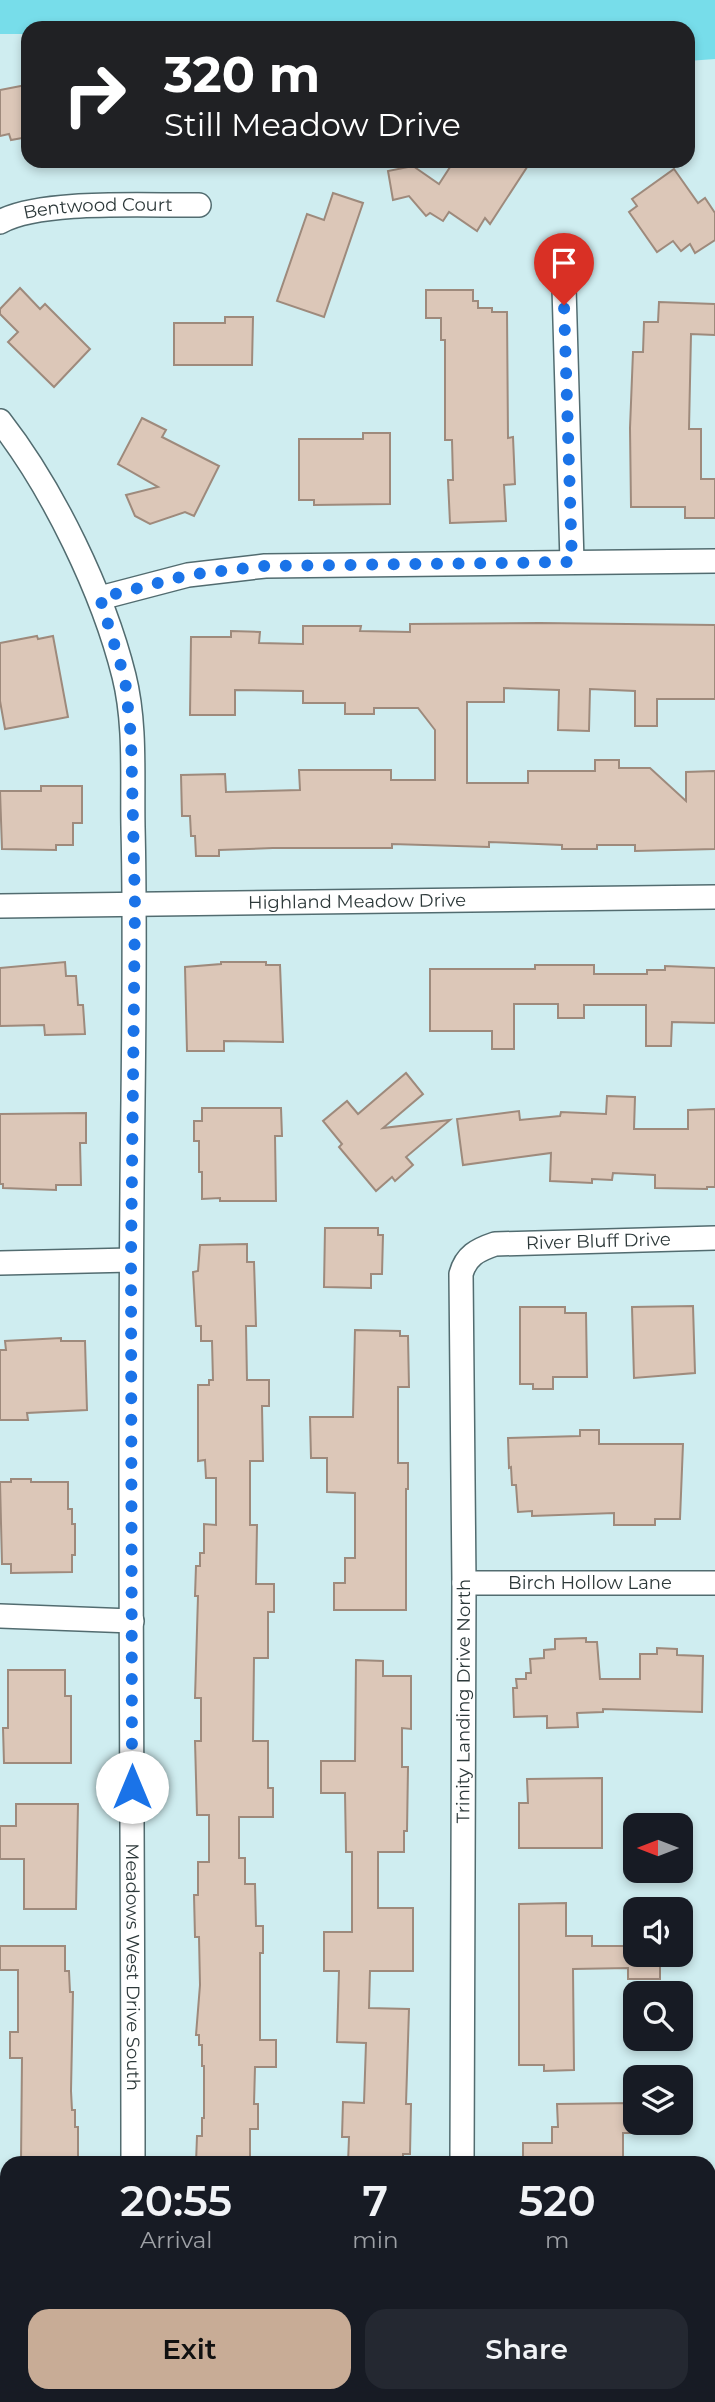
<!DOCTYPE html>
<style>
:root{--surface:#171b24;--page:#242831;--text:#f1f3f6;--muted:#9ea1a6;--accent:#c8ac96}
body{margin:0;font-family:Montserrat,sans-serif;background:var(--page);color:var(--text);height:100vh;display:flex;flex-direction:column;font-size:26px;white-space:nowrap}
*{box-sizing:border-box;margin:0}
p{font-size:23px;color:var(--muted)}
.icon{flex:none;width:38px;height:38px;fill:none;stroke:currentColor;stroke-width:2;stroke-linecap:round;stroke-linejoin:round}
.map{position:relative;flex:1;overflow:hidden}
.details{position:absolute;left:0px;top:2156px;width:716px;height:247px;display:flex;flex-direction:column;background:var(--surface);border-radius:21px 21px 0 0;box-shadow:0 4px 10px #0003}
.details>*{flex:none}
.top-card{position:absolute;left:21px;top:21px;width:674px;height:147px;border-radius:21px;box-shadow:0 4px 10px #0003;background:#202124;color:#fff;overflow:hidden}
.needle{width:46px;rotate:270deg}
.tools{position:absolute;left:623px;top:1813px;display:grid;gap:14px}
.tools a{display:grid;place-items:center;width:70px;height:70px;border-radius:14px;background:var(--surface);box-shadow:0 4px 10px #0003;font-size:35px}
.pin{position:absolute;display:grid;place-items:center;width:60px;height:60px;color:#fff;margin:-72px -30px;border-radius:50% 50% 50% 0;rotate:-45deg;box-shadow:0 0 7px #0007}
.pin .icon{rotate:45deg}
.me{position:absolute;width:77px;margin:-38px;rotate:0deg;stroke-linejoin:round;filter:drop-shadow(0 0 5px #0008)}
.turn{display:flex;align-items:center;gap:24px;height:147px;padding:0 28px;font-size:32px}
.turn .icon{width:91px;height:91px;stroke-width:2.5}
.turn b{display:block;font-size:49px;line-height:60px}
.eta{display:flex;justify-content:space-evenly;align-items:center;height:119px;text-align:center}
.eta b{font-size:42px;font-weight:600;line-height:49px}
.button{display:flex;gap:14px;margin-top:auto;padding:14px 28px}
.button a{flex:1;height:80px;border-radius:21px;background:var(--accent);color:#111;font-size:28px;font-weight:600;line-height:80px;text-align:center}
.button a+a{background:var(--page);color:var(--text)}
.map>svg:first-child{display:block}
</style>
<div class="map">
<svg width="715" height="2402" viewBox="0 0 715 2402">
<rect width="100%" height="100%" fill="#cfedf0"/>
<polygon fill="#77ddea" points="0,0 715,0 715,59 688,61 688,28 28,28 28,34 0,34"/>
<g fill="#dcc7b8" stroke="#9e8a7c" stroke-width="2">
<polygon points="26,85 28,137 11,140 9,134 0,136 0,90"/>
<polygon points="454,161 531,161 490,224 485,218 477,231 449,212 443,221 430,213 426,216 409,196 393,200 388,171 413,166 439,184"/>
<polygon points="674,169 698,203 705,198 715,213 715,240 695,253 690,244 681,251 673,241 657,252 629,212 637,206 632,199"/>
<polygon points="333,193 363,203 324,317 277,301 307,214 324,220"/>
<polygon points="20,288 40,309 45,304 90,349 54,387 8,342 18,332 0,314 0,309"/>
<polygon points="426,290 473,290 473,301 478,301 478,308 492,308 492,312 507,312 508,438 513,437 515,484 504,485 506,521 450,523 448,480 453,480 452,440 445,440 445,340 441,340 441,318 426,318"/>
<polygon points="659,302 715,304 715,335 691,334 689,429 701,429 701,479 715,479 715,518 685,518 685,507 631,507 630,428 633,352 643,352 644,322 658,322"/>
<polygon points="225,317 253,317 252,365 174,365 174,323 225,323"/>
<polygon points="142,418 166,430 162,437 219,466 194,516 185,512 150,524 135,516 126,495 158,487 118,464"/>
<polygon points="363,433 390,433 390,504 314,505 314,500 299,500 299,439 363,439"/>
<polygon points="540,623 715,625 715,699 657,699 657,726 635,726 635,691 590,689 589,731 558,730 559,690 504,688 504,702 467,702 467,783 528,783 528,771 595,771 595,760 619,760 619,768 650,768 686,801 686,772 715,771 715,849 635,851 635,845 597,845 597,849 562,849 562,845 489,842 489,847 392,844 392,848 273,848 219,850 219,856 196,856 195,836 191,836 190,816 182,816 181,775 225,774 226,792 300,790 299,770 391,770 391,780 435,780 435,730 418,708 374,708 374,714 345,714 345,703 303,703 303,691 235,690 235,715 190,715 191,637 231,637 231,631 260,632 259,643 303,644 303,626 361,626 360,631 410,632 410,624"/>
<polygon points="37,636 38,639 53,636 68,717 5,729 0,701 0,643"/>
<polygon points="41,786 82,786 82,823 73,823 73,845 56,845 56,850 2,849 0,791 41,791"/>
<polygon points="65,962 66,976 76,976 78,1005 83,1005 85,1034 45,1035 44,1025 0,1026 0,968"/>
<polygon points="221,962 266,962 266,965 280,965 283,1042 224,1041 224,1051 187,1051 185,967 221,964"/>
<polygon points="535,965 594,965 594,974 647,974 647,970 665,970 665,966 715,968 715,1023 672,1022 671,1046 646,1046 646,1005 584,1005 584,1018 558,1018 558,1004 514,1004 514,1049 492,1049 492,1031 430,1031 430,969 535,969"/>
<polygon points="406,1073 423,1094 383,1128 450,1120 406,1157 413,1165 395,1181 392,1177 376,1191 339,1147 342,1144 323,1121 347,1101 358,1114"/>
<polygon points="607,1096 635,1097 634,1129 688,1129 688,1110 715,1109 715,1187 707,1187 707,1189 655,1188 655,1175 613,1173 612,1180 592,1179 592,1183 550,1181 551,1153 463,1165 457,1119 519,1111 520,1120 560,1116 561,1112 606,1114"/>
<polygon points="202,1108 281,1108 282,1136 275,1136 276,1201 220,1201 220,1198 202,1199 202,1172 199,1172 199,1141 194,1141 194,1121 202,1121"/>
<polygon points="86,1113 86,1143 80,1143 81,1185 56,1185 56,1190 3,1188 3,1184 0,1184 0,1114"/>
<polygon points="325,1228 378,1228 378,1235 383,1235 382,1274 371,1274 371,1288 324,1287"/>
<polygon points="247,1244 247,1262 254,1262 256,1326 246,1326 247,1380 269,1380 269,1406 262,1406 263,1461 250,1461 250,1525 257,1525 256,1584 274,1584 274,1612 268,1612 268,1658 254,1658 253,1741 268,1741 268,1788 273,1788 273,1817 239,1817 239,1858 245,1858 245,1884 255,1884 256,1926 263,1926 263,1953 260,1953 260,2040 276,2040 276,2067 255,2067 254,2104 258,2104 258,2129 250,2129 250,2163 196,2163 197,2136 202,2136 202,2118 204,2118 204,2066 202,2066 202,2045 199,2045 199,2035 196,2035 200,1985 199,1937 195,1937 194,1895 198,1895 198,1862 209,1862 209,1815 197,1815 195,1741 201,1741 201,1698 195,1698 198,1596 195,1596 196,1566 200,1566 200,1553 204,1553 204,1524 216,1525 216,1478 206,1478 205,1460 198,1461 198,1385 209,1385 209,1380 213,1380 212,1341 201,1341 201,1326 196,1326 193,1272 198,1271 200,1245"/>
<polygon points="693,1306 695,1373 634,1378 632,1307"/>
<polygon points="520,1307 565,1307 565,1313 586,1313 587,1377 553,1377 553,1389 533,1389 533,1384 520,1384"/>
<polygon points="355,1330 400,1331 400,1336 408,1336 409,1387 398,1387 398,1463 408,1463 408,1489 406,1489 406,1610 334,1610 334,1583 345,1583 345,1558 355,1558 355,1493 327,1492 327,1458 311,1458 310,1417 353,1417"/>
<polygon points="61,1338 61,1341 85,1341 87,1410 27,1413 28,1420 0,1420 0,1350 6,1350 5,1341"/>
<polygon points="580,1430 599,1430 599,1444 683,1444 680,1519 655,1519 655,1525 614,1525 614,1513 532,1516 532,1511 518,1512 516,1485 512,1485 511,1467 509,1468 508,1438 580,1436"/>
<polygon points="11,1479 31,1479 31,1482 68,1482 68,1509 72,1509 72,1524 75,1524 75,1555 72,1555 72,1572 11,1573 11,1564 2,1564 0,1482 11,1482"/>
<polygon points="586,1638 586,1642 597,1642 600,1679 640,1679 640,1654 657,1654 657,1648 677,1649 677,1655 703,1656 702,1712 603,1709 603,1712 577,1713 578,1727 547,1728 547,1716 514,1717 513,1688 517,1688 516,1679 526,1679 526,1673 531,1673 530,1659 544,1658 544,1650 555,1649 555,1639"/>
<polygon points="356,1660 383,1661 383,1676 411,1676 411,1729 402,1728 402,1767 408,1767 407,1831 404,1831 404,1852 378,1852 378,1908 413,1908 413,1971 370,1971 369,2008 409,2009 406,2104 411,2104 410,2154 403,2154 403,2163 348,2163 349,2137 342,2137 343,2102 364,2103 366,2043 337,2042 339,1971 324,1971 324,1932 352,1932 352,1852 346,1852 345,1793 321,1793 321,1761 355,1761"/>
<polygon points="8,1670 65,1670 65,1696 71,1696 71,1763 4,1763 3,1728 8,1728"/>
<polygon points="602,1778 602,1848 519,1848 519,1803 528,1803 527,1779"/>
<polygon points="16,1804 78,1804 76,1909 24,1909 24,1859 0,1859 0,1826 16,1826"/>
<polygon points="566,1903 566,1936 592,1936 592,1946 635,1946 635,1955 660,1955 660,1979 628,1979 628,1968 573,1969 574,2070 544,2071 544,2065 519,2065 519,1904"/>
<polygon points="0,1946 65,1946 65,1971 69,1971 70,1992 73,1992 71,2091 72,2110 75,2110 75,2127 78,2127 78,2159 73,2159 73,2163 21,2163 22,2058 10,2058 10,2032 18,2032 18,1970 0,1970"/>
<polygon points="635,2103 635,2133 623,2133 623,2163 523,2163 523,2143 552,2143 552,2127 558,2127 557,2104"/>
</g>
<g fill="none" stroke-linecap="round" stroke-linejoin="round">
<defs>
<g id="minor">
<path id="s1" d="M0,222c41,-23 149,-16 199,-17"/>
<polyline points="563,253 572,562"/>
<path id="s2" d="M0,421c53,68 103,171 124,255 12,48 8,101 9,151 3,121 0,243 -1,365 -3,323 1,647 1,971"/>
<polyline points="100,598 188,575 265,566 715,561"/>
<path id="s3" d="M0,906l715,-9"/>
<polyline points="0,1263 131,1260"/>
<path id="s4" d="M464,1583h251"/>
<polyline points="0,1616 132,1621"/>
<path id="s5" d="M462,2163l2,-580 -3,-309c5,-18 16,-24 34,-30l220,-6"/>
<polyline points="137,2396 137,2402"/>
<polyline points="467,2396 467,2402"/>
</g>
<g id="tertiary">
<polyline points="0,2252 7,2252"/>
<polyline points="709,2263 715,2263"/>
</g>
</defs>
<use href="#minor" stroke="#526c70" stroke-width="26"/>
<use href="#tertiary" stroke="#526c70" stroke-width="32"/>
<use href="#minor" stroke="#fff" stroke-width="23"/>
<use href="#tertiary" stroke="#fff" stroke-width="28"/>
</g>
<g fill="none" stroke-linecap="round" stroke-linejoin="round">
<polyline stroke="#1a73e8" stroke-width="12" stroke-dasharray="0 21.6" points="132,1787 131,1260 135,905 131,737 125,679 100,598 188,575 265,566 572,562 564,305"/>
</g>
<g text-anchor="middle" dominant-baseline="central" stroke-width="5" stroke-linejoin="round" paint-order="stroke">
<g font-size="18" fill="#2c3839" stroke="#fff">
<text stroke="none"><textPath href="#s1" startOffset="100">Bentwood Court</textPath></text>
<text stroke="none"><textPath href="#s3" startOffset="357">Highland Meadow Drive</textPath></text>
<text stroke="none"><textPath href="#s5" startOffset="1040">River Bluff Drive</textPath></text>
<text stroke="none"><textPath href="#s4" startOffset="126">Birch Hollow Lane</textPath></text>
<text stroke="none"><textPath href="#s5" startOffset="462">Trinity Landing Drive North</textPath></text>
<text stroke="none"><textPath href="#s2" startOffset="1577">Meadows West Drive South</textPath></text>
</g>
</g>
</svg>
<div class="tools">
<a><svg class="needle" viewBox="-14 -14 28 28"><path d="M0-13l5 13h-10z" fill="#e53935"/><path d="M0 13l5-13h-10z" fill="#9ea1a6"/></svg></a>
<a><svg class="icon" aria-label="sound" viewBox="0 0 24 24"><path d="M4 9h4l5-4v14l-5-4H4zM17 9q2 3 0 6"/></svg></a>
<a><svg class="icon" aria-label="search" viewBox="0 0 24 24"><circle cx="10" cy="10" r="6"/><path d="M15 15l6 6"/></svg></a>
<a><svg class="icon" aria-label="layers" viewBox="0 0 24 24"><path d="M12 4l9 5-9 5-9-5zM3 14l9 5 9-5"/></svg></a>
</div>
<div class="pin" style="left:564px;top:305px;background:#d93025"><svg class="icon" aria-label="arrive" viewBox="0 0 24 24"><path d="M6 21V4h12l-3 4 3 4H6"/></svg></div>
<svg class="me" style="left:132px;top:1787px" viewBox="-20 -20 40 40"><circle r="19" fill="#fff"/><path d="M0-13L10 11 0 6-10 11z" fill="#1a73e8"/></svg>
<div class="top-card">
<div class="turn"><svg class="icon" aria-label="right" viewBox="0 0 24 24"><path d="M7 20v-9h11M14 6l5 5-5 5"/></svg><div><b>320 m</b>Still Meadow Drive</div></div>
</div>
<section class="details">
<div class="eta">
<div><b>20:55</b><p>Arrival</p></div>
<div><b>7</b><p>min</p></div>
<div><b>520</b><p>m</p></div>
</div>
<div class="button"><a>Exit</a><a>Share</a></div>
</section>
</div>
